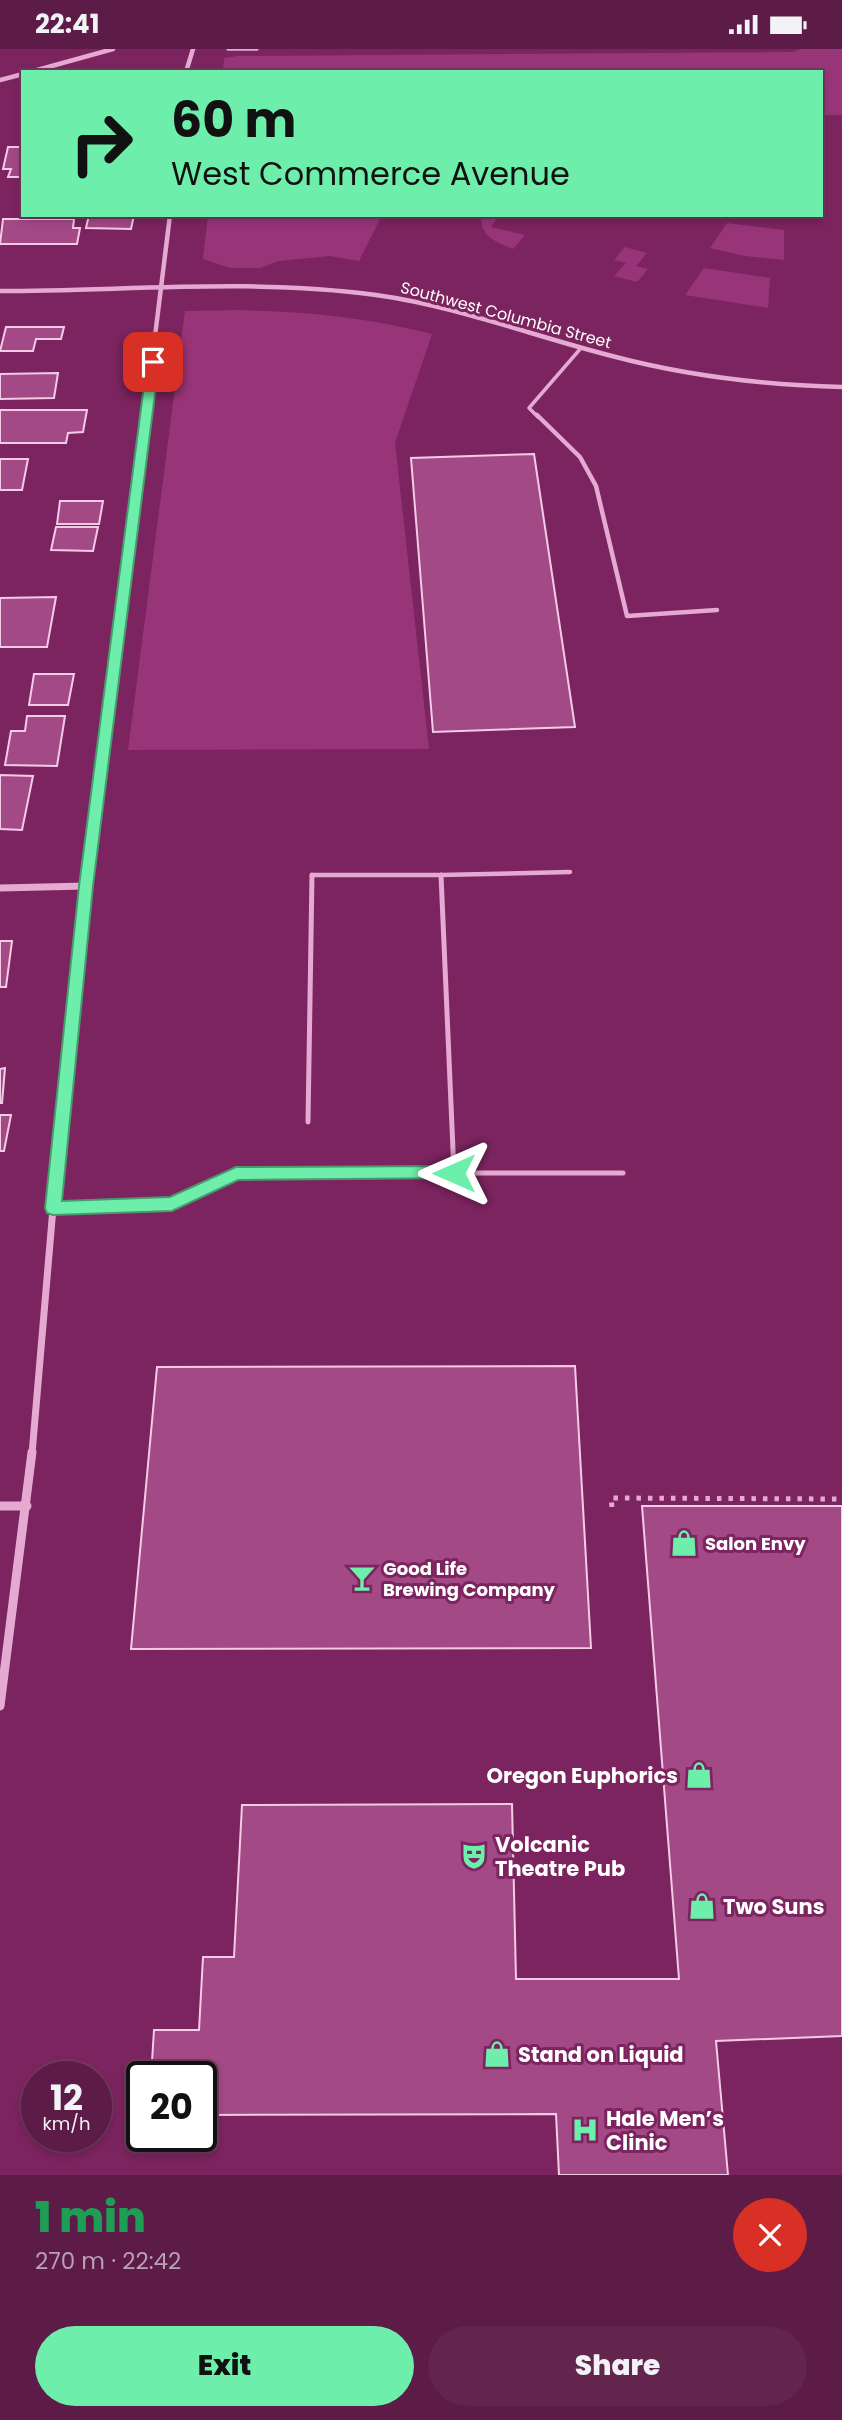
<!DOCTYPE html>
<meta charset="utf-8">
<style>
:root{--surface:#5d1b47;--page:#63244e;--text:#f1f3f6;--muted:#b9a1b4;--line:#723960;--accent:#6defab}
body{margin:0;font-family:Poppins,sans-serif;background:var(--page);color:var(--text);height:100vh;display:flex;flex-direction:column;font-size:26px;white-space:nowrap}
*{box-sizing:border-box;margin:0}
p{font-size:23px;color:var(--muted)}
.icon{flex:none;width:38px;height:38px;fill:none;stroke:currentColor;stroke-width:2;stroke-linecap:round;stroke-linejoin:round}
.map{position:relative;height:2126px;overflow:hidden}
.side{display:flex;flex-direction:column;background:var(--surface);flex:1}
.side>*{flex:none}
.top-card{position:absolute;left:21px;top:21px;width:802px;height:147px;border-radius:0px;box-shadow:0 4px 10px #0003,0 0 0 2px var(--line);background:#6defab;color:#111;overflow:hidden}
.speed{position:absolute;left:21px;top:2012px;display:flex;gap:14px;font-size:35px;font-weight:700;text-align:center}
.speed>*{display:grid;place-content:center;width:91px;height:91px;border-radius:50%;background:var(--surface);box-shadow:0 4px 10px #0003,0 0 0 2px var(--line);line-height:1}
.speed small{font-size:18px;font-weight:400}
.speed .limit{border:4px solid #111;border-radius:10px;background:#fff;color:#111}
.pin{position:absolute;display:grid;place-items:center;width:60px;height:60px;color:#fff;margin:-30px;border-radius:14px;box-shadow:0 4px 10px #0006}
.me{position:absolute;width:77px;margin:-38px;rotate:270deg;stroke-linejoin:round;filter:drop-shadow(0 0 5px #0008)}
.turn{display:flex;align-items:center;gap:24px;height:147px;padding:0 35px;font-size:32px}
.turn .icon{width:91px;height:91px;stroke-width:2.5}
.turn b{display:block;font-size:49px;line-height:60px}
.round{display:grid;place-items:center;flex:none;width:74px;height:74px;border-radius:37px;background:var(--page)}
.head{display:flex;align-items:center;justify-content:space-between;height:119px;padding:0 35px}
h1{font-size:42px;font-weight:800;line-height:52px;color:#1e9e55}
.primary-button{display:flex;gap:14px;margin-top:auto;padding:14px 35px}
.primary-button a{flex:1;height:80px;border-radius:42px;background:var(--accent);color:#111;font-size:28px;font-weight:800;line-height:80px;text-align:center}
.primary-button a+a{background:var(--page);color:var(--text)}
.status{display:flex;justify-content:space-between;align-items:center;height:49px;padding:0 35px;background:var(--surface);direction:ltr}
.status svg{height:19px;fill:currentColor}
.map>svg:first-child{display:block}
</style>
<div class="status"><b>22:41</b><svg viewBox="0 0 49 12"><path d="M0 12V9h3v3zM5 12V6h3v6zM10 12V3h3v9zM15 12V0h3v12zM26 1h20v11H26zM47 4h2v5h-2z"/></svg></div>
<div class="map">
<svg width="842" height="2126" viewBox="0 0 842 2126">
<rect width="100%" height="100%" fill="#7c245f"/>
<g fill="#983579">
<polygon points="801,0 842,0 842,66 821,66 821,23 223,23 224,9 238,7 792,3"/>
<polygon points="208,166 382,166 359,212 330,207 278,212 260,219 230,219 203,210"/>
<path d="M482,166h17l-8,12 34,8 -12,14c-16,-7 -35,-13 -31,-34z"/>
<polygon points="727,174 784,181 784,211 745,207 710,199"/>
<polygon points="625,198 647,204 636,217 648,220 637,233 614,227 626,214 614,211"/>
<polygon points="704,219 770,229 768,259 685,246"/>
<path d="M239,261c70,2 125,7 193,24l-37,109 34,306 -301,1 57,-439z"/>
</g>
<g fill="#a34986" stroke="#f4cbe7" stroke-width="2">
<polygon points="8,98 23,98 23,128 8,128 11,120 3,120"/>
<polygon points="89,166 134,166 131,180 86,179"/>
<polygon points="3,170 74,170 73,179 80,179 77,195 0,195"/>
<polygon points="6,278 64,278 61,290 36,290 33,302 0,302"/>
<polygon points="58,324 54,349 0,350 0,325"/>
<polygon points="0,361 87,361 83,383 68,384 66,394 0,394"/>
<polygon points="534,405 575,678 433,683 411,409"/>
<polygon points="0,410 28,410 22,441 0,441"/>
<polygon points="60,452 103,452 99,475 57,475"/>
<polygon points="56,478 98,478 93,502 51,501"/>
<polygon points="56,548 47,598 0,598 0,549"/>
<polygon points="34,625 74,625 68,656 29,656"/>
<polygon points="27,667 65,667 57,717 5,716 11,682 25,682"/>
<polygon points="0,726 33,727 22,781 0,780"/>
<polygon points="0,892 12,892 6,938 0,938"/>
<polygon points="5,1019 2,1054 0,1054 0,1020"/>
<polygon points="0,1066 11,1066 4,1102 0,1102"/>
<polygon points="575,1317 591,1599 131,1600 157,1318"/>
<polygon points="642,1457 842,1457 842,1987 716,1992 728,2126 559,2126 556,2065 201,2066 201,2028 151,2028 154,1981 199,1981 203,1908 234,1908 242,1756 512,1755 516,1930 679,1930"/>
</g>
<g fill="none" stroke-linecap="round" stroke-linejoin="round">
<polyline stroke="#e5a9d2" stroke-width="5" stroke-dasharray="4.5 7" stroke-linecap="butt" points="612,1458 611,1449 842,1450"/>
<g stroke="#e5a9d2" stroke-width="3.5">
<polyline points="228,0 257,0"/>
<polyline points="538,368 529,359 581,299"/>
</g>
<g stroke="#e5a9d2" stroke-width="4.5">
<polyline points="537,366 580,408 596,437 627,567 717,561"/>
<polyline points="312,828 312,826 441,826"/>
<polyline points="441,828 441,826 570,823"/>
</g>
<g stroke="#e5a9d2" stroke-width="5">
<polyline points="441,826 454,1124"/>
<polyline points="308,1073 312,826"/>
<polyline points="53,1159 172,1155 236,1124 623,1124"/>
</g>
<g stroke="#e5a9d2" stroke-width="4.5">
<polyline points="30,23 113,0"/>
<polyline points="186,23 193,0"/>
<polyline points="0,31 23,25"/>
<path d="M0,242c125,0 251,-13 376,4 80,11 157,41 236,61 75,20 152,29 230,31"/>
<polyline points="145,368 170,166"/>
</g>
<polyline stroke="#e5a9d2" stroke-width="5" points="87,828 145,366"/>
<g stroke="#e5a9d2" stroke-width="7">
<polyline points="0,839 86,837"/>
<polyline points="32,1405 53,1159 87,826"/>
</g>
<g stroke="#e5a9d2" stroke-width="9">
<polyline points="0,1457 27,1457"/>
<polyline points="0,1657 32,1403"/>
</g>
</g>
<polygon fill="#6defab" stroke="#479b6f" stroke-width="2" points="153,310 159,313 93,837 62,1152 170,1148 236,1118 454,1117 459,1119 462,1124 459,1129 238,1131 172,1162 53,1166 47,1164 45,1159 79,837 147,313"/>
<defs>
<symbol id="shop-bare" viewBox="-9 -9 18 18"><path d="M-5-2.5h2.3a2.7 3.5 0 0 1 5.4 0H5L5.5 6h-11ZM-1.5-2.5h3a1.5 2.3 0 0 0-3 0Z" fill="#6defab" stroke="#7c245f" stroke-width="2.5" paint-order="stroke"/></symbol>
<symbol id="bar-bare" viewBox="-9 -9 18 18"><path d="M-6-5H6L.8 .8V4.5H3.5V6h-7V4.5H-.8V.8Z" fill="#6defab" stroke="#7c245f" stroke-width="2.5" paint-order="stroke"/></symbol>
<symbol id="theatre-bare" viewBox="-9 -9 18 18"><path d="M-5-5.5Q0-4 5-5.5V0Q5 5 0 6Q-5 5-5 0ZM-3.3-2.5H-1v1.5H-3.3ZM1-2.5H3.3v1.5H1ZM-2.8 1Q0 5.5 2.8 1Z" fill="#6defab" stroke="#7c245f" stroke-width="2.5" paint-order="stroke"/></symbol>
<symbol id="hospital-bare" viewBox="-9 -9 18 18"><path d="M-5-5h3v3.5h4V-5h3V5h-3V1.5h-4V5h-3Z" fill="#6defab" stroke="#7c245f" stroke-width="2.5" paint-order="stroke"/></symbol>
</defs>
<g fill-rule="evenodd">
<use href="#shop-bare" x="665" y="1475" width="38" height="38"/>
<use href="#bar-bare" x="343" y="1510" width="38" height="38"/>
<use href="#shop-bare" x="680" y="1707" width="38" height="38"/>
<use href="#theatre-bare" x="455" y="1788" width="38" height="38"/>
<use href="#shop-bare" x="683" y="1838" width="38" height="38"/>
<use href="#shop-bare" x="478" y="1986" width="38" height="38"/>
<use href="#hospital-bare" x="566" y="2062" width="38" height="38"/>
</g>
<g text-anchor="middle" dominant-baseline="central" stroke-width="6" stroke-linejoin="round" paint-order="stroke">
<g font-size="16" fill="#fff" stroke="#7c245f">
<text transform="translate(506 266) rotate(15)">Southwest Columbia Street</text>
</g>
<g font-size="18" font-weight="bold" fill="#fff" stroke="#7c245f" text-anchor="start">
<text x="705" y="1494">Salon Envy</text>
<text x="383" y="1519">Good Life<tspan x="383" dy="21">Brewing Company</tspan></text>
</g>
<g font-size="21" font-weight="bold" fill="#fff" stroke="#7c245f" text-anchor="start">
<text x="678" y="1726" text-anchor="end">Oregon Euphorics</text>
<text x="495" y="1795">Volcanic<tspan x="495" dy="24">Theatre Pub</tspan></text>
<text x="723" y="1857">Two Suns</text>
<text x="518" y="2005">Stand on Liquid</text>
<text x="606" y="2069">Hale Men’s<tspan x="606" dy="24">Clinic</tspan></text>
</g>
</g>
</svg>
<div class="speed"><div>12<small>km/h</small></div><div class="limit">20</div></div>
<div class="pin" style="left:153px;top:313px;background:#d93025"><svg class="icon" aria-label="arrive" viewBox="0 0 24 24"><path d="M6 21V4h12l-3 4 3 4H6"/></svg></div>
<svg class="me" style="left:454px;top:1124px" viewBox="-20 -20 40 40"><path d="M0-17L14 15 0 8-14 15z" fill="#6defab" stroke="#fff" stroke-width="4"/></svg>
<div class="top-card">
<div class="turn"><svg class="icon" aria-label="right" viewBox="0 0 24 24"><path d="M7 20v-9h11M14 6l5 5-5 5"/></svg><div><b>60 m</b>West Commerce Avenue</div></div>
</div>
</div>
<section class="side">
<div class="head"><div><h1>1 min</h1><p>270 m · 22:42</p></div><a class="round" style="background:#d93025;color:#fff"><svg class="icon" aria-label="close" viewBox="0 0 24 24"><path d="M6 6l12 12M18 6L6 18"/></svg></a></div>
<div class="primary-button"><a>Exit</a><a>Share</a></div>
</section>
